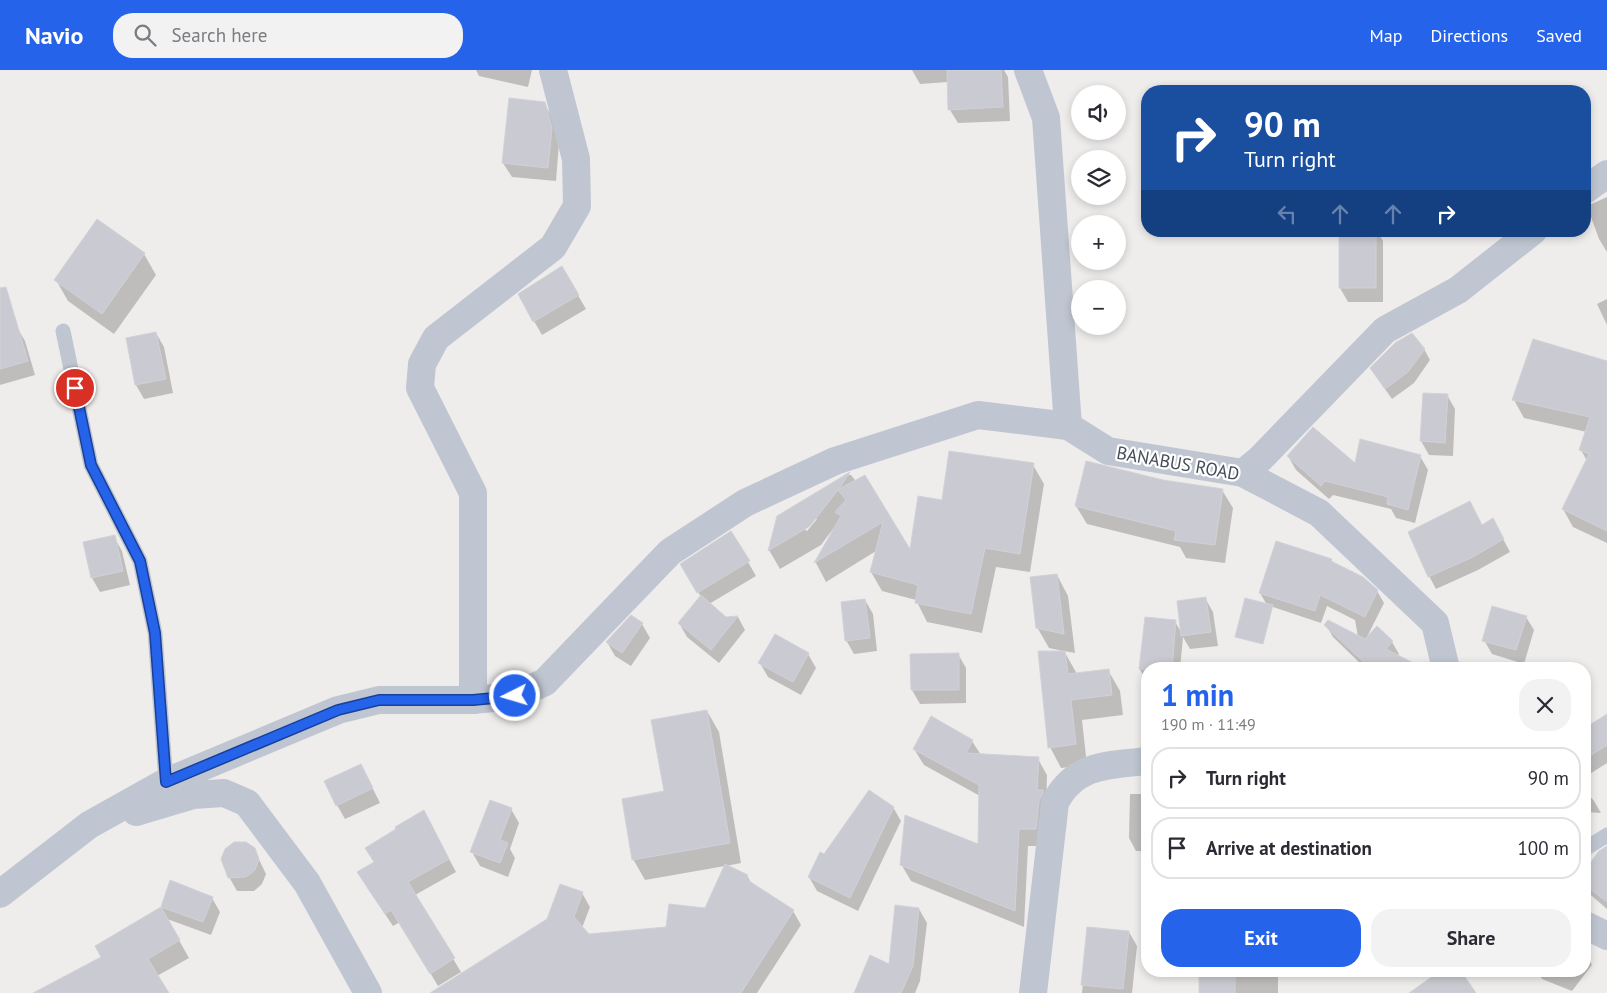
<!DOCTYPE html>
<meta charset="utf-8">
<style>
:root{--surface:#fff;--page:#f2f2f3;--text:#2b2b33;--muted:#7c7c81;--line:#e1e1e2;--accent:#2563eb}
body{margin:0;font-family:"PT Sans",sans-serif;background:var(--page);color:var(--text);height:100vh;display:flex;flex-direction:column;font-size:19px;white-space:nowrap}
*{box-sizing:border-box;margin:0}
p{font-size:16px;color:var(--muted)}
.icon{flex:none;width:28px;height:28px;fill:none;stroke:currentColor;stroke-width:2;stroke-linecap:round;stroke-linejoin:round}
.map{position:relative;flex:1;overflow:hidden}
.sheet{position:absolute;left:1141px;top:592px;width:450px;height:315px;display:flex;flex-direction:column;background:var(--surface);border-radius:20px;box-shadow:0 2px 8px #0003}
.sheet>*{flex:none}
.top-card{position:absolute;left:1141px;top:15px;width:450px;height:152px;border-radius:20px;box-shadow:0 2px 8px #0003;background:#1a4fa0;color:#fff;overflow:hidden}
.tools{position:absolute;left:1071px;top:15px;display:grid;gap:10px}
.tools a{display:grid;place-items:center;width:55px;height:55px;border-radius:50%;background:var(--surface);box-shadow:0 2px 8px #0003;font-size:25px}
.pin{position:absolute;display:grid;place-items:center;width:42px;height:42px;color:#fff;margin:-21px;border:2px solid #fff;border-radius:50%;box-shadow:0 1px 5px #0007}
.me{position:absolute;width:55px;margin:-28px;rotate:265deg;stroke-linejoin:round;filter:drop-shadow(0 0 4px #0008)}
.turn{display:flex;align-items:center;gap:18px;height:105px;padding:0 20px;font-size:22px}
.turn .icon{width:65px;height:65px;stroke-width:2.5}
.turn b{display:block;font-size:35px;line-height:42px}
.lanes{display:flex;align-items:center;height:48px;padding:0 20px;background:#0003;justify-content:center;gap:25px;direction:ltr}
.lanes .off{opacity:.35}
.round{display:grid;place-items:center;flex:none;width:52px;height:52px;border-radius:20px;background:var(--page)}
.summary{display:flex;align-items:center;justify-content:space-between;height:85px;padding:0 20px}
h1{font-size:30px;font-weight:700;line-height:38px;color:var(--accent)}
.primary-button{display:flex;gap:10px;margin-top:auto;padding:10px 20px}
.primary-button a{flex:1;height:58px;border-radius:20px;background:var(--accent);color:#fff;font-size:20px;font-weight:700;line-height:58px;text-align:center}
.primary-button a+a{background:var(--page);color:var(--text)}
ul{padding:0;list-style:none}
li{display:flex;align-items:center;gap:15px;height:62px;margin:0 10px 8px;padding:0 10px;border:2px solid var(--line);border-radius:20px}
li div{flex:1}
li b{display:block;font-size:19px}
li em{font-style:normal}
header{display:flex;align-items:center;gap:30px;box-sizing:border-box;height:70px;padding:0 25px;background:var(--accent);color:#fff}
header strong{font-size:24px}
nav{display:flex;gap:28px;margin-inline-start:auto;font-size:18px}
.search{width:350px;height:45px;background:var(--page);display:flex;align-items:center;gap:12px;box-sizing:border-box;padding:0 18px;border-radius:20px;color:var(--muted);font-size:19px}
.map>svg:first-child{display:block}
</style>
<header>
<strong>Navio</strong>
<div class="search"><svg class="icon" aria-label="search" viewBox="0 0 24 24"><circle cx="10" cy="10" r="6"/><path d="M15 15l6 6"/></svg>Search here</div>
<nav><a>Map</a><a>Directions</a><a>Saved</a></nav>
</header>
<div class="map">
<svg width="1607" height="923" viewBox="0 0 1607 923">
<rect width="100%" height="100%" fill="#efedec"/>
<g fill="#0003" fill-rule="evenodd">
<polygon points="476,0 532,0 528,17 479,6"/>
<polygon points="912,0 1004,0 1008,7 1010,51 958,53 950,40 948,12 920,14"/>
<polygon points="544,33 552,47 559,73 556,111 512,107 503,93"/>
<polygon points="1607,127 1607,182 1599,169 1587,136"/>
<polygon points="1340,161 1377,161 1383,171 1383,232 1348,232 1340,218"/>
<polygon points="144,184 156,205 114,264 68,231 56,210"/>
<polygon points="562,198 586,239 542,265 519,225"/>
<polygon points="1607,229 1607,255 1597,234"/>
<polygon points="17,257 25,271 35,305 0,315 0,262"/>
<polygon points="156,263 164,277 173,323 144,329 136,315 128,269"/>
<polygon points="1424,279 1430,290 1414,313 1392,329 1371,299"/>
<polygon points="1607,304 1607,473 1573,457 1563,439 1587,391 1581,380 1587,362 1524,348 1514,330"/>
<polygon points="1447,325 1455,339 1453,386 1429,385 1421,371"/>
<polygon points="1288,386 1355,395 1420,386 1428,400 1415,453 1396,448 1391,439 1333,425 1329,429 1296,400"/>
<path d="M1033,395l11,19 -14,88 -34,-5 -14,66 -55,-11 -11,-22 -34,-9 -11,-19 5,-21 -50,31 -10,-19 17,-34 -12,16 -41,24 -11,-19 9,-33 69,-42h4l60,77 32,-51zM814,449h3l-10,12 -2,-1z"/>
<polygon points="1163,411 1222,420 1233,438 1225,493 1186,488 1180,477 1087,454 1076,436"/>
<polygon points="1482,456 1500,463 1510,482 1478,500 1436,519 1429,506"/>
<polygon points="731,462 756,506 709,534 726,549 738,547 745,560 719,593 687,567 679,553 701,527 682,494"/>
<polygon points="114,467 122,481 130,515 100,522 92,508 85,473"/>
<polygon points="1331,490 1333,494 1377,521 1384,533 1367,567 1377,557 1392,572 1399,584 1397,586 1421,599 1366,599 1333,567 1326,555 1358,567 1355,550 1327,536 1321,553 1267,535 1260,523"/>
<polygon points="1057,505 1068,526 1075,583 1064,581 1077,604 1108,600 1120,621 1123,645 1082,650 1087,695 1061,698 1050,677 1063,581 1049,578 1037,557"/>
<polygon points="1205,528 1213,542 1218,576 1190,579 1183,567 1180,599 1148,599 1148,612 1140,600 1146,549 1175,552 1182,563"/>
<polygon points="865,530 873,544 877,581 854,584 846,570"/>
<polygon points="1526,547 1534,560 1524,594 1492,584 1484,570"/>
<polygon points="642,554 650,568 631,596 615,586 607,572"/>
<polygon points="808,584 816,598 801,625 768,607 760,593"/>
<polygon points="958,584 966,598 966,633 920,634 912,620 912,585"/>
<polygon points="1263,594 1280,599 1240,599"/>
<polygon points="707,641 719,662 741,793 726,796 747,806 752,814 793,841 801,855 757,923 454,923 582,823 590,837 582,858 589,866 667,858 706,840 725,796 645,810 633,789"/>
<polygon points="1585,660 1607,660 1607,693 1585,707"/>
<polygon points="972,671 981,685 1038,689 1047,705 1045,776 1028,776 1024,857 911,811 901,794 979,776 980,726 924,695 914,679"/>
<polygon points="361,695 380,733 345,749 337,735"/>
<polygon points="1585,720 1594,731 1601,743 1585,742"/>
<polygon points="1130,724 1148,724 1148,781 1136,781 1129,768"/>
<polygon points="893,737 901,751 858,841 817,821 809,807 825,786"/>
<polygon points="511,739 519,753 510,779 515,788 508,807 480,796 472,782"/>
<polygon points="431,755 456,802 415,825 461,902 438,916 400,852 393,856 366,816 375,792"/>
<polygon points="254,779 266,804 262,814 254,821 237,821 229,807"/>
<polygon points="1607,781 1607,839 1585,820 1585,802"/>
<polygon points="171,812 212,828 220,842 211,865 167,849 189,888 157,906 167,923 42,923 103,887 96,876 162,838"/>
<polygon points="919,839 927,853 920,911 915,923 855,923 890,895"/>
<polygon points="1088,859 1129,862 1137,876 1132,923 1082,923"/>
<polygon points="1585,883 1592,895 1572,921 1542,909 1537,901 1585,901"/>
<polygon points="1187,901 1278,901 1278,923 1200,923 1200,901"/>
</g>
<g fill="#cacbd2" stroke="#d1d1d8">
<polygon points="947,0 1001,0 1003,37 948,40"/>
<polygon points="509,28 545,32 552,58 548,98 502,93"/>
<polygon points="97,149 145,183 102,244 54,210"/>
<rect x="1339" y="161" width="37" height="57"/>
<polygon points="562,196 579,225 533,252 518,224"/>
<polygon points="6,217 28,291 0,299 0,218"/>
<polygon points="156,262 166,309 135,315 126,268"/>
<polygon points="1412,263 1425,279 1408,302 1385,319 1370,298 1395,273"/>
<polygon points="1533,269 1607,291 1607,461 1562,439 1589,384 1579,380 1590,347 1512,330"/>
<polygon points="1423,323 1448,324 1445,373 1420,371"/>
<polygon points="1313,357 1355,393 1360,369 1421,385 1408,440 1387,434 1388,427 1325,411 1321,416 1287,386"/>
<polygon points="949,381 1034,393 1020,484 985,478 971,544 915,533 918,515 870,502 883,452 814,493 841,446 835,442 846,430 838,420 810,456 768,481 777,446 850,402 839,419 865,405 910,479 918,426 942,430"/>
<polygon points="1086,391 1163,410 1223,419 1215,475 1174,470 1176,461 1075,436"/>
<polygon points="1470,431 1482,455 1493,448 1504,469 1471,488 1428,507 1408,462"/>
<polygon points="731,461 750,491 697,523 680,494"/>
<polygon points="115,465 123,501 91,508 83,472"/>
<polygon points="1276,471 1332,489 1331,491 1363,507 1378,520 1365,547 1320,525 1315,541 1259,523"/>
<polygon points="1057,504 1064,564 1036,558 1030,507"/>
<polygon points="701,525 726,547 738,546 711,580 678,553"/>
<polygon points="1206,527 1211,562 1181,566 1177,531"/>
<polygon points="1245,528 1273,535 1263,574 1235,567"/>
<polygon points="865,529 870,568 845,571 841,532"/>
<polygon points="1492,536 1527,546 1516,580 1482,571"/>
<polygon points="631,545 643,553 622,583 606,572"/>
<polygon points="1145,547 1176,550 1172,599 1139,599"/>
<polygon points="1328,550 1365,569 1377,556 1393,571 1386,579 1425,599 1371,599 1324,555"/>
<polygon points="775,564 809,583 793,612 758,593"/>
<polygon points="1038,581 1065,581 1068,604 1109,599 1112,625 1071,630 1076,674 1048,678"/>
<polygon points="959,583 959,620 911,620 910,584"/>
<polygon points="707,640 730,773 632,790 622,729 664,721 651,650"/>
<polygon points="1607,644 1607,675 1585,689 1585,658"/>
<polygon points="931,646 973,670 966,683 1039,687 1037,720 1043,720 1043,723 1039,731 1036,759 1019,759 1015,841 900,795 905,745 978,774 979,715 913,679"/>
<polygon points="361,694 373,718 336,736 324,711"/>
<polygon points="869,720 894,737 850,828 808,807 820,782 824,784"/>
<polygon points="490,730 512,738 500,770 508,773 500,793 470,782"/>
<polygon points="424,740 449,789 408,812 455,888 430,904 391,840 385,844 357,802 374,792 365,778 396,759 395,757"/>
<polygon points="234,772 246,772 255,778 259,789 255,800 246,807 228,808 221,789 225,779"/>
<polygon points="1607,776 1607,832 1585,815 1585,800 1599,781"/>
<polygon points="725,794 748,805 746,809 794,840 741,923 430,923 547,849 560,814 583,822 574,847 589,864 666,857 669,834 705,838"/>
<polygon points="170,810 213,827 203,852 161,837"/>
<polygon points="895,835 919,838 913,896 901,923 854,923 870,885 889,894"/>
<polygon points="161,837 180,870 148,889 169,923 33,923 101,887 95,876"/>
<polygon points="1087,857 1129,861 1123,919 1081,915"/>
<rect x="1199" y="901" width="36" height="22"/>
<polygon points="1440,901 1461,901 1476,923 1409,923"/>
</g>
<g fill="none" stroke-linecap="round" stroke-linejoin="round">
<g stroke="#c0c6d1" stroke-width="15">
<polyline points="63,261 91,395 140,491 155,563 166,712"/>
<polyline points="1585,779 1607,765"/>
</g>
<g stroke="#c0c6d1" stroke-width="28">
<polyline points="1028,0 1046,48 1068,356 1108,381 1243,403 1319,443 1435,553 1446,599"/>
<polyline points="1585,120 1607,104"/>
<polyline points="1243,403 1260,389 1385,260 1458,220 1533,161"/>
<polyline points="473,630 473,423 420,318 422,294 436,268 553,177 577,136 576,89 553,0"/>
<polyline points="136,742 193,725 224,723 247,733 307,813 368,923"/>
<polyline points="0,824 89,755 166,712 338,640 379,630 473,630 515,626 545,612 670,482 745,433 835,391 978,345 1068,356"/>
<polyline points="1585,855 1607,866"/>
<path d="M1033,923l22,-190c19,-39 54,-38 93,-42"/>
</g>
</g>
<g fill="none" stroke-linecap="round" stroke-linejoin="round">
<defs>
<polyline id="route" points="75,318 91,395 140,491 155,563 166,712 338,640 379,630 473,630 515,626"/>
</defs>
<use href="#route" stroke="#184099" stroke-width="12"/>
<use href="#route" stroke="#2563eb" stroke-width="9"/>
</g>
<g text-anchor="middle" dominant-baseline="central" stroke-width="4.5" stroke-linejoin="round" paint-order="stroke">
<g font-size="18" fill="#464d59" stroke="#fff">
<text transform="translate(1178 393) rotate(10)">BANABUS ROAD</text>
</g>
</g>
</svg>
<div class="tools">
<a><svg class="icon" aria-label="sound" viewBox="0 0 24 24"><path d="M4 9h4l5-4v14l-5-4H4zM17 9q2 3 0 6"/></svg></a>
<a><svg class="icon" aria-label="layers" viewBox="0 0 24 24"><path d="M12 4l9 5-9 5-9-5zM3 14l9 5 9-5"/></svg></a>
<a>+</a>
<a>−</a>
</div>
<div class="pin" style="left:75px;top:318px;background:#d93025"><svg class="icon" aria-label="arrive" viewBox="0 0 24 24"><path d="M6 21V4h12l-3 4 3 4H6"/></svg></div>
<svg class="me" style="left:515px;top:626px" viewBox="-20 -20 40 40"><circle r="17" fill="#2563eb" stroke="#fff" stroke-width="3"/><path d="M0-11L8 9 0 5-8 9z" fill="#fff"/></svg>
<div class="top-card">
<div class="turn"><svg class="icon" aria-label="right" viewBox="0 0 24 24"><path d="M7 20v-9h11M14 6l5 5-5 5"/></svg><div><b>90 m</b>Turn right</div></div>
<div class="lanes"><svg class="icon off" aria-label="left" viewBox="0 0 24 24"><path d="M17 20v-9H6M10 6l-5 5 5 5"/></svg><svg class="icon off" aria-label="ahead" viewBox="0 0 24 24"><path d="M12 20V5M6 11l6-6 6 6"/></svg><svg class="icon off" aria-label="ahead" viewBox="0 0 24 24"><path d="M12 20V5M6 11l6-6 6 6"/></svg><svg class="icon" aria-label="right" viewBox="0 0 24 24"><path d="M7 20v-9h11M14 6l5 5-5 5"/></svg></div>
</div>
<section class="sheet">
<div class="summary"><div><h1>1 min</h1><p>190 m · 11:49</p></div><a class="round"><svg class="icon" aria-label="close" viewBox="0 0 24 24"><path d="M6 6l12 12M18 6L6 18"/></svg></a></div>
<ul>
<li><svg class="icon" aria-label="right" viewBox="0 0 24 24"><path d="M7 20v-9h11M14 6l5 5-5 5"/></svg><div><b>Turn right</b></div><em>90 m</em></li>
<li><svg class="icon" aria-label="arrive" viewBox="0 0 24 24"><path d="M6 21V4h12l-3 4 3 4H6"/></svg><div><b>Arrive at destination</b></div><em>100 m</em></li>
</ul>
<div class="primary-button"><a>Exit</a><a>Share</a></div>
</section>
</div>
